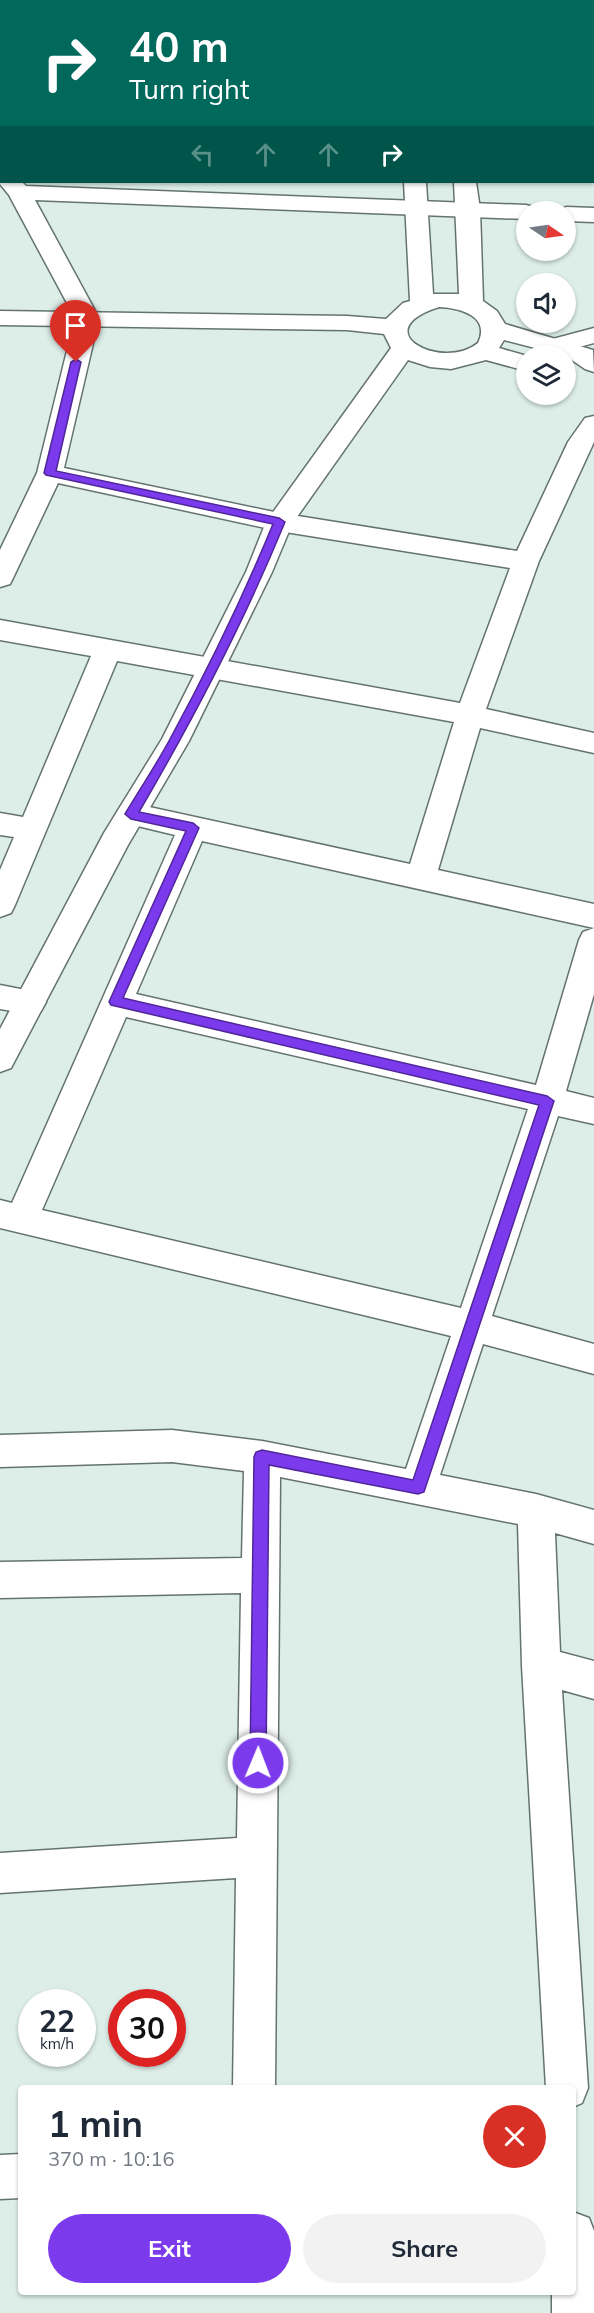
<!DOCTYPE html>
<meta charset="utf-8">
<style>
:root{--surface:#fff;--page:#f2f2f3;--text:#1f2937;--muted:#747a83;--accent:#7c3aed}
body{margin:0;font-family:Mulish,sans-serif;background:var(--page);color:var(--text);height:100vh;display:flex;flex-direction:column;font-size:22px;white-space:nowrap}
*{box-sizing:border-box;margin:0}
p{font-size:20px;color:var(--muted)}
.icon{flex:none;width:33px;height:33px;fill:none;stroke:currentColor;stroke-width:2;stroke-linecap:round;stroke-linejoin:round}
.map{position:relative;flex:1;overflow:hidden}
.side{position:absolute;left:18px;top:2085px;width:558px;height:210px;display:flex;flex-direction:column;background:var(--surface);border-radius:6px;box-shadow:0 2px 4px #0004}
.side>*{flex:none}
.top-card{position:absolute;left:0px;top:0px;width:594px;height:183px;box-shadow:0 2px 4px #0004;background:#00695c;color:#fff;overflow:hidden}
.needle{width:39px;rotate:103deg}
.controls{position:absolute;left:516px;top:201px;display:grid;gap:12px}
.controls a{display:grid;place-items:center;width:60px;height:60px;border-radius:50%;background:var(--surface);box-shadow:0 2px 4px #0004;font-size:30px}
.speed{position:absolute;left:18px;top:1989px;display:flex;gap:12px;font-size:30px;font-weight:700;text-align:center}
.speed>*{display:grid;place-content:center;width:78px;height:78px;border-radius:50%;background:var(--surface);box-shadow:0 2px 4px #0004;line-height:1}
.speed small{font-size:15px;font-weight:400}
.speed .limit{border:9px solid #d22;background:#fff;color:#111}
.pin{position:absolute;display:grid;place-items:center;width:51px;height:51px;color:#fff;margin:-62px -26px;border-radius:50% 50% 50% 0;rotate:-45deg;box-shadow:0 0 6px #0007}
.pin .icon{rotate:45deg}
.me{position:absolute;width:66px;margin:-33px;rotate:1deg;stroke-linejoin:round;filter:drop-shadow(0 0 4px #0008)}
.turn{display:flex;align-items:center;gap:21px;height:126px;padding:0 30px;font-size:27px}
.turn .icon{width:78px;height:78px;stroke-width:2.5}
.turn b{display:block;font-size:42px;line-height:51px}
.lanes{display:flex;align-items:center;height:57px;padding:0 30px;background:#0003;justify-content:center;gap:30px;direction:ltr}
.lanes .off{opacity:.35}
.round{display:grid;place-items:center;flex:none;width:63px;height:63px;border-radius:32px;background:var(--page)}
.overview{display:flex;align-items:center;justify-content:space-between;height:102px;padding:0 30px}
h1{font-size:36px;font-weight:700;line-height:45px}
.primary-button{display:flex;gap:12px;margin-top:auto;padding:12px 30px}
.primary-button a{flex:1;height:69px;border-radius:36px;background:var(--accent);color:#fff;font-size:24px;font-weight:700;line-height:69px;text-align:center}
.primary-button a+a{background:var(--page);color:var(--text)}
.map>svg:first-child{display:block}
</style>
<div class="map">
<svg width="594" height="2313" viewBox="0 0 594 2313">
<rect width="100%" height="100%" fill="#ddeee9"/>
<g fill="none" stroke-linecap="round" stroke-linejoin="round">
<defs>
<g id="minor">
<polygon points="91,0 144,0 145,2 92,2"/>
<rect x="592" y="14" width="2" height="12"/>
<rect x="0" y="74" width="2" height="14"/>
<rect x="592" y="110" width="2" height="14"/>
<path d="M2,178v4h20l4,4 500,19 8,2 3,5h-11v7l-491,-19 64,118 -35,150 215,45 238,38 51,-109 17,-24 9,-2v26l-55,119 -53,148 108,24v20l-114,-25 -42,142 156,34v24l-392,-87 -66,153 400,91 43,-145 4,-8 11,-4v66l-28,97 28,7v26l-36,-8 -66,200 102,28v30l-111,-30 -43,131 96,19 58,16v34l-39,-11 5,119 34,9v38l-32,-9 26,398 -6,15 -9,4v-19h-27l-24,-422 -4,-142 -238,-47 -5,611h-42l3,-210 -236,15v-40l237,-15 4,-245 -241,5v-36l242,-4 2,-87 -72,-9 -172,5v-32l172,-5 90,11 144,28 45,-133 -451,-108v-28l12,3 163,-368 -54,-13 -5,-8 5,-8 10,-3 279,61 44,-142 -337,-61 -102,244 -4,8 -11,4v-47l14,-33 -14,-2v-22l23,4 68,-161 -91,-16v-20l460,83 50,-135 -231,-37 -221,-48 -45,95 -3,6 -10,3v-37l37,-77 38,-155 -66,-123 -9,-11zM126,1017l402,92 -67,199 -419,-98z"/>
<polygon points="566,207 594,208 594,222 566,221 566,212 556,212"/>
<polygon points="594,328 594,343 554,354 545,351 542,346 545,341"/>
<polygon points="0,985 41,993 46,1002 41,1011 30,1014 0,1009"/>
<polygon points="21,2154 21,2198 0,2199 0,2155"/>
<polygon points="573,2212 589,2218 594,2231 594,2313 552,2313 552,2292 573,2292"/>
</g>
<g id="tertiary">
<rect x="383" y="0" width="20" height="2"/>
<rect x="425" y="0" width="20" height="2"/>
<path d="M404,182h22l7,112h26l-5,-112h22l4,27 3,92 14,10 8,13 88,26 1,22 -9,-3 -19,-13 -62,-16 -5,8 28,8 -1,15 -40,-11 -35,9 -21,-2 -22,-7 -116,164 -20,48 -83,169 -61,104 -117,223 -11,4v-43l104,-196 58,-94 84,-167 20,-50 125,-174 -7,-14 -37,-4 -347,-5v-14l347,5 39,3 17,-16 7,-2zM439,307c21,1 52,9 39,36 -36,29 -114,-12 -39,-36z"/>
</g>
</defs>
<use href="#minor" stroke="#64736f" stroke-width="3"/>
<use href="#tertiary" stroke="#64736f" stroke-width="3"/>
<use href="#minor" fill="#fff" fill-rule="evenodd"/>
<use href="#tertiary" fill="#fff" fill-rule="evenodd"/>
</g>
<path fill="#7c3aed" stroke="#51269a" stroke-width="1.5" d="M76,359l5,3 -25,109 223,47 6,4c-41,100 -91,196 -146,290l54,11 6,5 -76,170 424,98 7,5 -130,391 -6,2 -149,-29 -3,298 -2,6 -6,2 -6,-2 -2,-6 4,-306 2,-5 6,-2 151,30 126,-375 -428,-100 -2,-3 77,-171 -55,-12 -6,-5c15,-25 31,-49 45,-75 38,-70 73,-142 103,-215l-227,-49 -2,-2 27,-111z"/>
</svg>
<div class="controls">
<a><svg class="needle" viewBox="-14 -14 28 28"><path d="M0-13l5 13h-10z" fill="#e53935"/><path d="M0 13l5-13h-10z" fill="#747a83"/></svg></a>
<a><svg class="icon" aria-label="sound" viewBox="0 0 24 24"><path d="M4 9h4l5-4v14l-5-4H4zM17 9q2 3 0 6"/></svg></a>
<a><svg class="icon" aria-label="layers" viewBox="0 0 24 24"><path d="M12 4l9 5-9 5-9-5zM3 14l9 5 9-5"/></svg></a>
</div>
<div class="speed"><div>22<small>km/h</small></div><div class="limit">30</div></div>
<div class="pin" style="left:76px;top:362px;background:#d93025"><svg class="icon" aria-label="arrive" viewBox="0 0 24 24"><path d="M6 21V4h12l-3 4 3 4H6"/></svg></div>
<svg class="me" style="left:258px;top:1763px" viewBox="-20 -20 40 40"><circle r="17" fill="#7c3aed" stroke="#fff" stroke-width="3"/><path d="M0-11L8 9 0 5-8 9z" fill="#fff"/></svg>
<div class="top-card">
<div class="turn"><svg class="icon" aria-label="right" viewBox="0 0 24 24"><path d="M7 20v-9h11M14 6l5 5-5 5"/></svg><div><b>40 m</b>Turn right</div></div>
<div class="lanes"><svg class="icon off" aria-label="left" viewBox="0 0 24 24"><path d="M17 20v-9H6M10 6l-5 5 5 5"/></svg><svg class="icon off" aria-label="ahead" viewBox="0 0 24 24"><path d="M12 20V5M6 11l6-6 6 6"/></svg><svg class="icon off" aria-label="ahead" viewBox="0 0 24 24"><path d="M12 20V5M6 11l6-6 6 6"/></svg><svg class="icon" aria-label="right" viewBox="0 0 24 24"><path d="M7 20v-9h11M14 6l5 5-5 5"/></svg></div>
</div>
<section class="side">
<div class="overview"><div><h1>1 min</h1><p>370 m · 10:16</p></div><a class="round" style="background:#d93025;color:#fff"><svg class="icon" aria-label="close" viewBox="0 0 24 24"><path d="M6 6l12 12M18 6L6 18"/></svg></a></div>
<div class="primary-button"><a>Exit</a><a>Share</a></div>
</section>
</div>
